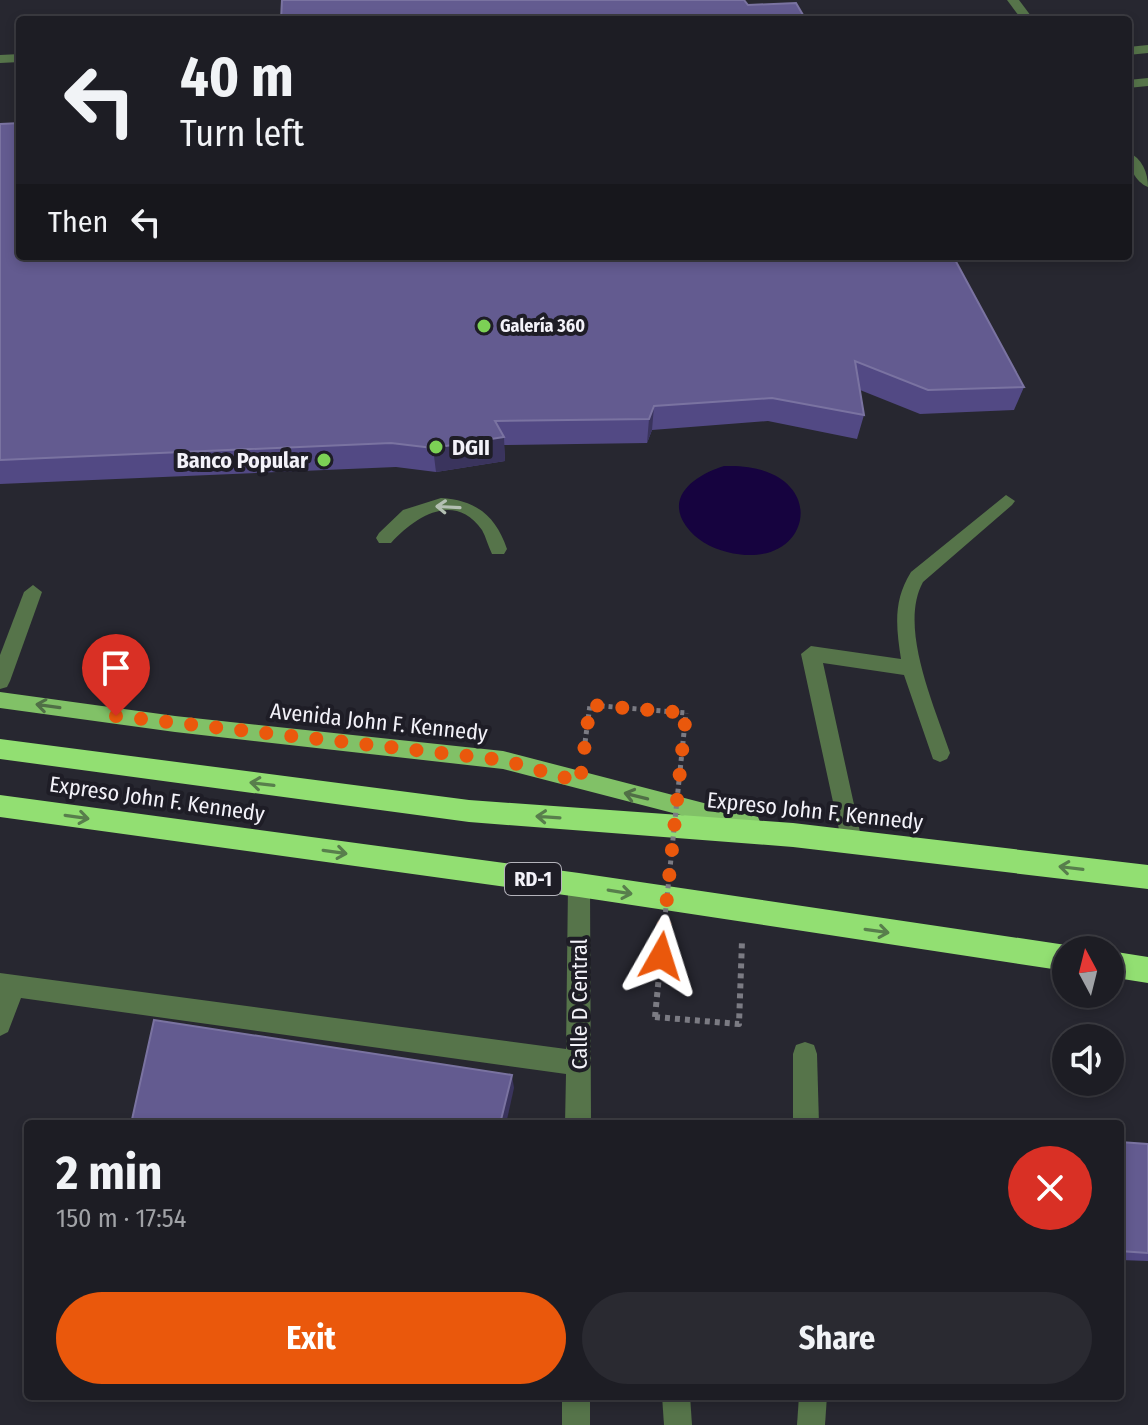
<!DOCTYPE html>
<meta charset="utf-8">
<style>
:root{--surface:#1d1d24;--page:#2a2a31;--text:#f1f3f6;--muted:#a0a2a6;--line:#3b3b41;--accent:#ea580c}
body{margin:0;font-family:"Fira Sans Condensed",sans-serif;background:var(--page);color:var(--text);height:100vh;display:flex;flex-direction:column;font-size:30px;white-space:nowrap}
*{box-sizing:border-box;margin:0}
p{font-size:26px;color:var(--muted)}
.icon{flex:none;width:44px;height:44px;fill:none;stroke:currentColor;stroke-width:2;stroke-linecap:round;stroke-linejoin:round}
.map{position:relative;flex:1;overflow:hidden}
.sheet{position:absolute;left:24px;top:1120px;width:1100px;height:280px;display:flex;flex-direction:column;background:var(--surface);border-radius:8px;box-shadow:0 4px 12px #0003,0 0 0 2px var(--line)}
.sheet>*{flex:none}
.hud{position:absolute;left:16px;top:16px;width:1116px;height:244px;border-radius:8px;box-shadow:0 4px 12px #0003,0 0 0 2px var(--line);background:#1d1d24;color:var(--text);overflow:hidden}
.needle{width:52px;rotate:353deg}
.tools{position:absolute;left:1052px;top:936px;display:grid;gap:16px}
.tools a{display:grid;place-items:center;width:72px;height:72px;border-radius:50%;background:var(--surface);box-shadow:0 4px 12px #0003,0 0 0 2px var(--line);font-size:40px}
.pin{position:absolute;display:grid;place-items:center;width:68px;height:68px;color:#fff;margin:-82px -34px;border-radius:50% 50% 50% 0;rotate:-45deg;box-shadow:0 0 8px #0007}
.pin .icon{rotate:45deg}
.me{position:absolute;width:88px;margin:-44px;rotate:6deg;stroke-linejoin:round;filter:drop-shadow(0 0 6px #0008)}
.turn{display:flex;align-items:center;gap:28px;height:168px;padding:0 32px;font-size:36px}
.turn .icon{width:104px;height:104px;stroke-width:2.5}
.turn b{display:block;font-size:56px;line-height:68px}
.then{display:flex;align-items:center;height:76px;padding:0 32px;background:#0003;gap:16px;font-size:30px}
.round{display:grid;place-items:center;flex:none;width:84px;height:84px;border-radius:42px;background:var(--page)}
.summary{display:flex;align-items:center;justify-content:space-between;height:136px;padding:0 32px}
h1{font-size:48px;font-weight:700;line-height:60px}
.button{display:flex;gap:16px;margin-top:auto;padding:16px 32px}
.button a{flex:1;height:92px;border-radius:48px;background:var(--accent);color:#fff;font-size:32px;font-weight:700;line-height:92px;text-align:center}
.button a+a{background:var(--page);color:var(--text)}
.map>svg:first-child{display:block}
</style>
<div class="map">
<svg width="1148" height="1425" viewBox="0 0 1148 1425">
<rect width="100%" height="100%" fill="#272730"/>
<path fill="#16033f" d="M724,466c111,-4 92,109 3,86 -16,-4 -31,-12 -41,-26 -22,-31 12,-52 38,-60z"/>
<g fill="none" stroke-linecap="round" stroke-linejoin="round">
<polyline stroke="#7b7b83" stroke-width="5" stroke-dasharray="4 4" stroke-linecap="butt" points="584,750 590,705 686,713"/>
<polyline stroke="#7b7b83" stroke-width="6" stroke-dasharray="5 5" stroke-linecap="butt" points="655,1017 739,1024 742,941"/>
<g fill="#56744a" fill-rule="evenodd">
<polygon points="1007,0 1019,0 1034,20 1022,20"/>
<polygon points="1148,45 1148,53 1128,55 1128,47"/>
<polygon points="20,54 20,62 0,63 0,55"/>
<polygon points="1148,78 1148,86 1128,88 1128,80"/>
<path d="M1128,152c14,6 20,21 20,35 -13,-5 -20,-21 -20,-35z"/>
<path d="M1006,495l9,6 -3,4 -89,77c-25,45 12,125 27,171l-3,6 -7,3 -7,-3 -29,-84 -81,-12 39,178 -3,7 -8,3 -8,-3 -42,-194 10,-8 90,13c-5,-33 -8,-58 10,-87z"/>
<path d="M441,498c35,2 55,18 66,51l-3,5h-12c-4,-8 -6,-17 -10,-24 -28,-39 -67,-13 -91,13h-12l-3,-5 3,-5 24,-23z"/>
<polygon points="33,585 42,592 10,681 7,687 0,689 0,655 24,592"/>
<polygon points="579,875 587,878 590,885 591,1124 565,1124 566,1074 21,998 8,1032 0,1036 0,973 566,1049 568,885 571,878"/>
<polygon points="805,1042 814,1045 817,1054 819,1124 793,1124 793,1054 796,1045"/>
<rect x="562" y="1396" width="28" height="29"/>
<polygon points="662,1396 690,1396 692,1425 664,1425"/>
<polygon points="799,1396 827,1396 825,1425 797,1425"/>
</g>
<polygon fill="#81c167" fill-rule="evenodd" points="0,692 175,716 503,751 750,815 758,817 761,824 758,831 750,833 503,769 175,732 0,708"/>
<g fill="#92df72" fill-rule="evenodd">
<polygon points="0,739 469,800 793,823 1148,865 1148,889 793,847 469,822 0,759"/>
<polygon points="0,795 579,873 1066,945 1076,950 1066,950 1066,971 579,897 0,817"/>
<polygon points="1110,951 1148,957 1148,983 1110,977"/>
</g>
<polyline stroke="#7b7b83" stroke-width="5" stroke-dasharray="4 4" stroke-linecap="butt" points="663,936 686,713"/>
<polyline stroke="#7b7b83" stroke-width="6" stroke-dasharray="5 5" stroke-linecap="butt" points="655,1017 663,934"/>
</g>
<g fill="#524984">
<polygon points="0,124 20,256 953,256 1024,387 1014,410 920,414 860,390 864,415 857,439 768,421 652,430 647,443 504,445 505,461 436,472 396,467 0,484"/>
<polygon points="1120,1142 1148,1144 1148,1261 1120,1260"/>
</g>
<g fill="#3a345d">
<polygon points="654,406 652,430 647,443 649,419"/>
<polygon points="504,437 505,461 436,472 433,448"/>
<polygon points="512,1075 514,1088 506,1124 500,1124"/>
</g>
<g fill="#635b90" stroke="#7a73a1" stroke-width="2">
<polygon points="282,0 744,0 748,5 796,3 806,20 281,20"/>
<polygon points="20,123 20,256 953,256 1024,387 928,390 855,361 864,415 772,398 654,406 649,419 495,421 504,437 433,448 391,443 0,460 0,124"/>
<polygon points="154,1020 512,1075 500,1124 131,1124"/>
<polygon points="1120,1142 1148,1144 1148,1253 1120,1251"/>
</g>
<defs><path id="oneway-shaft" d="M-6 0H5M1.5-3L5.5 0L1.5 3" fill="none" stroke-width="1.6" stroke-linecap="round" stroke-linejoin="round" transform="scale(2)"/></defs>
<use stroke="#b4c0b3" href="#oneway-shaft" transform="translate(448 507) rotate(-177)"/>
<g stroke="#506f46">
<use href="#oneway-shaft" transform="translate(48 706) rotate(-172)"/>
<use href="#oneway-shaft" transform="translate(636 796) rotate(-166)"/>
</g>
<g stroke="#587e4c">
<use href="#oneway-shaft" transform="translate(262 784) rotate(-173)"/>
<use href="#oneway-shaft" transform="translate(77 817) rotate(8)"/>
<use href="#oneway-shaft" transform="translate(548 817) rotate(-176)"/>
<use href="#oneway-shaft" transform="translate(335 852) rotate(8)"/>
<use href="#oneway-shaft" transform="translate(1071 868) rotate(-173)"/>
<use href="#oneway-shaft" transform="translate(620 892) rotate(9)"/>
<use href="#oneway-shaft" transform="translate(877 931) rotate(8)"/>
</g>
<g fill="none" stroke-linecap="round" stroke-linejoin="round">
<polyline stroke="#ea580c" stroke-width="14" stroke-dasharray="0 25.2" points="116,716 503,760 580,782 590,705 686,713 661,956"/>
</g>
<g fill="#7cd155" stroke="#1e1d26" stroke-width="3">
<circle cx="484" cy="326" r="8"/>
<circle cx="436" cy="447" r="8"/>
<circle cx="324" cy="460" r="8"/>
</g>
<g text-anchor="middle" dominant-baseline="central" stroke-width="8" stroke-linejoin="round" paint-order="stroke">
<g font-size="18" font-weight="bold" fill="#f3f2f9" stroke="#1e1d26" text-anchor="start">
<text x="500" y="326">Galería 360</text>
</g>
<rect fill="#1e1d26" stroke="#b3b2ba" stroke-width="2" x="505" y="863" width="56" height="32" rx="6"/>
<g font-size="20" font-weight="bold" fill="#f3f2f9">
<text x="533" y="879">RD-1</text>
</g>
<g font-size="22" font-weight="bold" fill="#f3f2f9" stroke="#1e1d26" text-anchor="start">
<text x="452" y="447">DGII</text>
<text x="308" y="460" text-anchor="end">Banco Popular</text>
</g>
<g font-size="22" fill="#f3f2f9" stroke="#1e1d26">
<text transform="translate(379 722) rotate(6)">Avenida John F. Kennedy</text>
<text transform="translate(157 799) rotate(8)">Expreso John F. Kennedy</text>
<text transform="translate(815 811) rotate(6)">Expreso John F. Kennedy</text>
<text transform="translate(579 1004) rotate(-90)">Calle D Central</text>
</g>
</g>
</svg>
<div class="tools">
<a><svg class="needle" viewBox="-14 -14 28 28"><path d="M0-13l5 13h-10z" fill="#e53935"/><path d="M0 13l5-13h-10z" fill="#a0a2a6"/></svg></a>
<a><svg class="icon" aria-label="sound" viewBox="0 0 24 24"><path d="M4 9h4l5-4v14l-5-4H4zM17 9q2 3 0 6"/></svg></a>
</div>
<div class="pin" style="left:116px;top:716px;background:#d93025"><svg class="icon" aria-label="arrive" viewBox="0 0 24 24"><path d="M6 21V4h12l-3 4 3 4H6"/></svg></div>
<svg class="me" style="left:661px;top:956px" viewBox="-20 -20 40 40"><path d="M0-17L14 15 0 8-14 15z" fill="#ea580c" stroke="#fff" stroke-width="4"/></svg>
<div class="hud">
<div class="turn"><svg class="icon" aria-label="left" viewBox="0 0 24 24"><path d="M17 20v-9H6M10 6l-5 5 5 5"/></svg><div><b>40 m</b>Turn left</div></div>
<div class="then">Then<svg class="icon" aria-label="left" viewBox="0 0 24 24"><path d="M17 20v-9H6M10 6l-5 5 5 5"/></svg></div>
</div>
<section class="sheet">
<div class="summary"><div><h1>2 min</h1><p>150 m · 17:54</p></div><a class="round" style="background:#d93025;color:#fff"><svg class="icon" aria-label="close" viewBox="0 0 24 24"><path d="M6 6l12 12M18 6L6 18"/></svg></a></div>
<div class="button"><a>Exit</a><a>Share</a></div>
</section>
</div>
